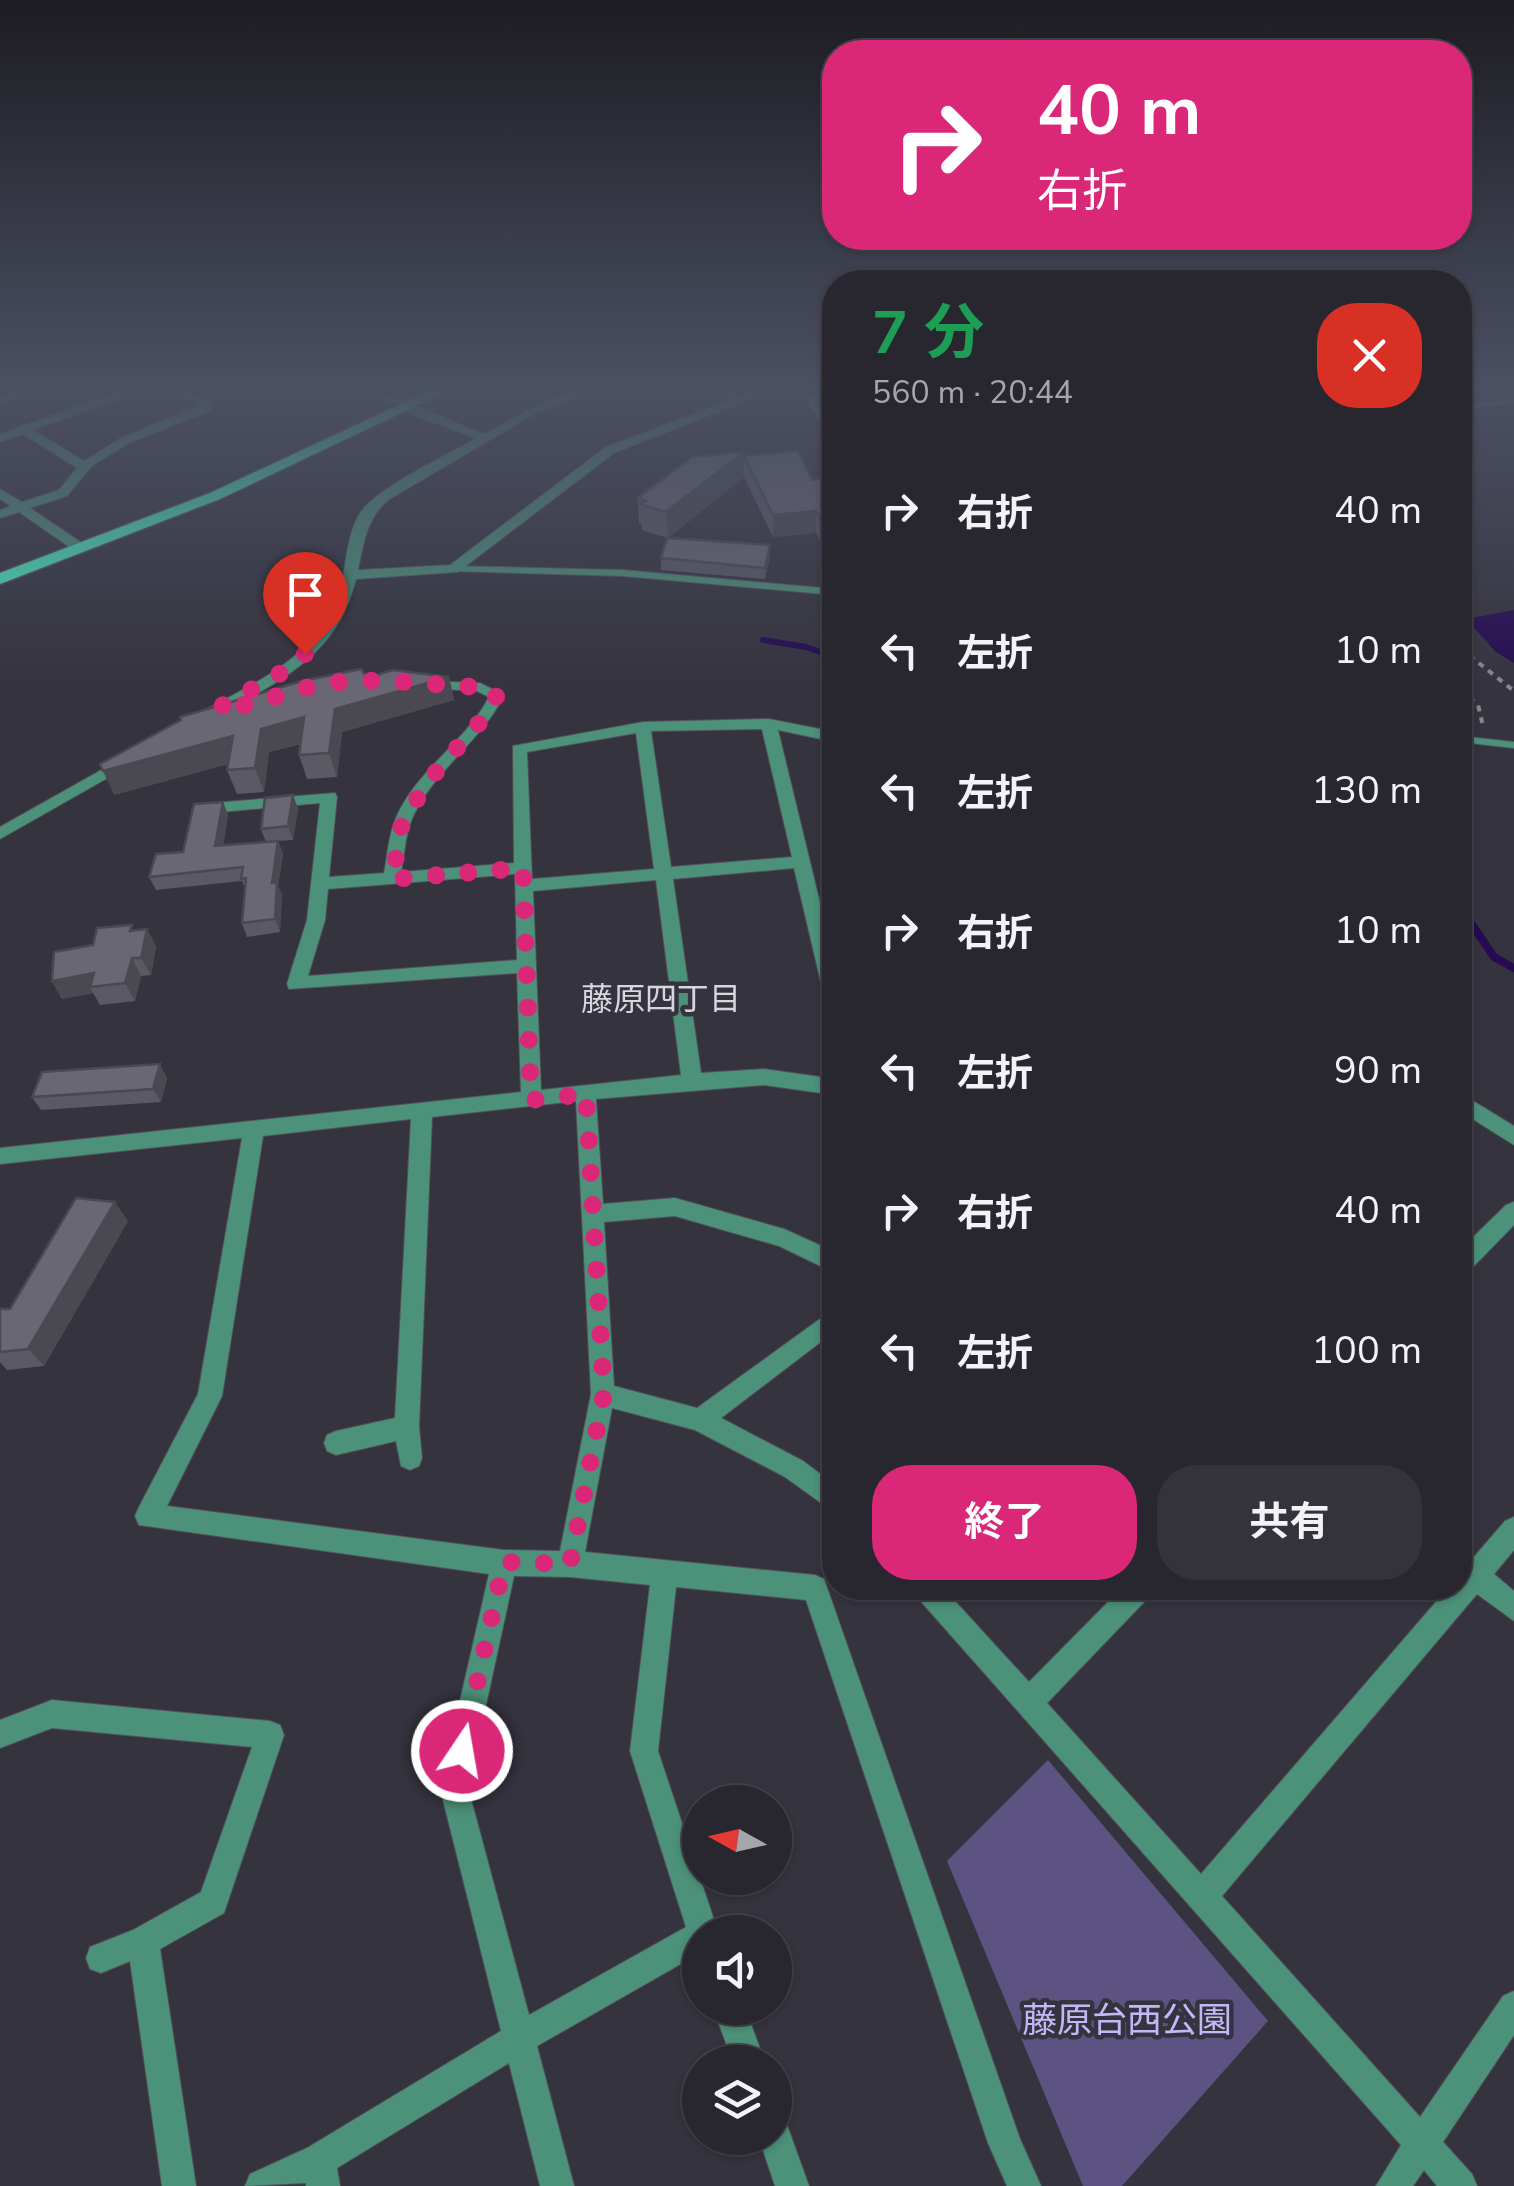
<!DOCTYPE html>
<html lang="ja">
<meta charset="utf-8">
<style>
:root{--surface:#28262e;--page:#34323a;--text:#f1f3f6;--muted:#a5a5aa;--line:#44434a;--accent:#db2777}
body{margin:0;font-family:"Nunito Sans","Noto Sans JP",sans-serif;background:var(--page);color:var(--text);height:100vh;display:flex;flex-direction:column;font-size:38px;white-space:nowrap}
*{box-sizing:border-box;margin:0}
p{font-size:32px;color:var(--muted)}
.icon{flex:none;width:55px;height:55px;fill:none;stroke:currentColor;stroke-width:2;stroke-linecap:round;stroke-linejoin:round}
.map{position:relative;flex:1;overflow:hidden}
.panel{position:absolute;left:822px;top:270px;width:650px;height:1330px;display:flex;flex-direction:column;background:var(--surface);border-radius:40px;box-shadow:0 2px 8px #0004,0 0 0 2px var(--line)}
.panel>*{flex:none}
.top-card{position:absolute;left:822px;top:40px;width:650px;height:210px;border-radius:40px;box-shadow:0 2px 8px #0004,0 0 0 2px var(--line);background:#db2777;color:#fff;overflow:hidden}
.needle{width:65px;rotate:278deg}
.controls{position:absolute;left:682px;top:1785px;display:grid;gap:20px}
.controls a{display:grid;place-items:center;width:110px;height:110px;border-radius:50%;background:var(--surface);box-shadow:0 2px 8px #0004,0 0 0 2px var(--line);font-size:50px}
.pin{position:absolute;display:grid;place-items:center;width:85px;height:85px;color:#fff;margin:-102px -42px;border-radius:50% 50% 50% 0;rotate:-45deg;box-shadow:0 0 10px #0007}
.pin .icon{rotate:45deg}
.me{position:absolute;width:110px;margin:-55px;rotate:12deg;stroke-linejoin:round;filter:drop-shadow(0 0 8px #0008)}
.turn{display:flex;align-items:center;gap:35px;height:210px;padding:0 50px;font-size:45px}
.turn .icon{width:130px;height:130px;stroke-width:2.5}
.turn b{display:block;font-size:70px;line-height:85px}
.round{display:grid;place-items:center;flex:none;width:105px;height:105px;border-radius:40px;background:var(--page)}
.overview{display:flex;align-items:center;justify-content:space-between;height:170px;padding:0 50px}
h1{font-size:60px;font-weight:700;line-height:75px;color:#1e9e55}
.primary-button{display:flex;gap:20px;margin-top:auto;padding:20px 50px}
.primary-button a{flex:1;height:115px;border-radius:40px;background:var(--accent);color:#fff;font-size:40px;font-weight:700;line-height:115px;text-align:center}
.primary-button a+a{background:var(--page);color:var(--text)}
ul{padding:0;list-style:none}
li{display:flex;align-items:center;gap:30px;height:140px;padding:0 50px}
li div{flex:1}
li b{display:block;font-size:38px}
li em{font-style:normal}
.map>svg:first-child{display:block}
</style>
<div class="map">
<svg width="1514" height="2186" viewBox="0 0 1514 2186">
<rect width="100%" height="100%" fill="#35333e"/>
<polygon fill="#5d5383" points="1048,1760 1268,2021 1122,2186 1083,2186 947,1861"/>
<polygon fill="#260a52" points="1514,610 1514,663 1496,652 1466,619"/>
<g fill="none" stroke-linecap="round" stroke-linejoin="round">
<polyline stroke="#260a52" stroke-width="6" points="763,640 806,647 835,657"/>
<polyline stroke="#260a52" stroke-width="8" points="1460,907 1494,957 1514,968"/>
<defs>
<g id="lane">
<rect x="1460" y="386" width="54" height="4"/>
<polygon points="835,387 835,392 815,400 835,433 835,442 831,440 807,399"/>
<polygon points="1514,399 1514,403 1481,407 1460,414 1460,409 1480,403"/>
<polygon points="453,566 623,570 835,589 835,595 623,576 450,571 450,567"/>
<polygon points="1460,736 1514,742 1514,748 1460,742"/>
</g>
<g id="street">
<polygon points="37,385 53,385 0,404 0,397"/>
<polygon points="63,385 103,385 82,391"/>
<path d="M114,385c32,0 72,1 100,19l-6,8 -79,31 -37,23 -25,30 -37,12 55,37v6h-10l-56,-39 -19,6v-8l11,-4 -11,-7v-10l22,13 37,-12 18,-22 -54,-34 -23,8v-8l126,-45zM140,392l42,6 19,7 -80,33 -37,23 -51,-31z"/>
<path d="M328,385c53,0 107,31 157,49 35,-21 86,-50 127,-49l-76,28 -148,87c-22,20 -24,42 -30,70l92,-5 156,-118 125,-47 -28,-15h13l25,11 31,-11h15l-173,68 -156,119 -102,7c-17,66 -56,91 -114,123 -13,7 -27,19 -42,17v-6c62,-35 122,-56 142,-132 5,-22 6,-55 22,-73 22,-25 82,-52 112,-70l-63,-23 -19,-12z"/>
<path d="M428,681l52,2 24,12c-23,48 -76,79 -94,129 -5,15 -6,33 -9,48l113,-9 -1,-117 130,-24 126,-3 66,13v10l-57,-12 57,235v46l-9,-7 -32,-136 -121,11 28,194 63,-4 71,10v16l-71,-10 -168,14 7,105 72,-6 109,31 51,23v21l-56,-27 -104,-30 -71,6 10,164 83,22 138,-100v23l-114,87 82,43 32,24v28l-50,-36 -90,-47 -83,-22 -27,144 230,23 9,4 196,560 21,47h-34l-19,-43 -182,-543 -130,-13 -18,164 60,181h-18v21l-163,93 37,140h-34l-31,-123 -172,105 3,18h-34v-3l-61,3 5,-12 57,-26 194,-117 -61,-243 49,-214 -350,-49 -4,-9 4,-9 59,-113 44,-256 -242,26v-16l521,-56 -4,-119 -228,16 -2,-5 20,-64 13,-117 -120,11 -8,-5 8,-5 135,-11 2,4 -8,80 55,-4c3,-15 4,-32 9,-47 17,-52 72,-82 96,-129l-12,-6 -54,-3v-6zM762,729l30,128 -121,10 -20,-136zM636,733l18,136 -122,10 -5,-127zM515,874l2,86 -209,16 17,-56 3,-31zM656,880l25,195 -140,15 -8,-199zM576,1101l15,293 -31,157 -56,-1 -337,-44 55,-110 41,-260 148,-17 -16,299 -59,13 -9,4 -3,8 3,8 9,4 60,-14 5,25 9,4 9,-4 3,-8 -3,-31 13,-310zM514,1576l56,1 80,8 -20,166 56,176 -157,88 -61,-227z"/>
<polygon points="128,755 136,760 134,763 0,839 0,827"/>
<polygon points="1460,1093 1514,1126 1514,1145 1460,1111"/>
<polygon points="1514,1202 1514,1225 1468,1272 1460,1275 1460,1250 1506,1205"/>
<polygon points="1514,1517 1514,1550 1494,1574 1514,1591 1514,1621 1477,1594 1222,1896 1420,2117 1503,1996 1514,1991 1514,2035 1443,2142 1472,2174 1477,2186 1437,2186 1424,2170 1413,2186 1376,2186 1401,2145 917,1597 913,1588 943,1588 1029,1682 1122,1588 1153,1588 1149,1597 1047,1703 1201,1874 1448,1588 1460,1588 1460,1549 1474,1557 1505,1521"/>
<polygon points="52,1700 270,1721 280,1725 284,1735 224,1913 160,1949 196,2186 162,2186 130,1961 101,1973 90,1969 86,1958 90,1947 133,1930 201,1892 252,1747 52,1728 0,1748 0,1720"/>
<polygon points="713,2008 745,2008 765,2062 733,2062"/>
<polygon points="775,2120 787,2125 809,2186 775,2186 759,2138 775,2138"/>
</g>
<polygon id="primary" points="442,385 460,385 220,499 0,584 0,573 210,493"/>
</defs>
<use href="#lane" stroke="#52505b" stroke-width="2"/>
<use href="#street" stroke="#52505b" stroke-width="2"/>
<use href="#primary" stroke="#52505b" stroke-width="3"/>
<g stroke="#88868f" stroke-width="4" stroke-dasharray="6 6" stroke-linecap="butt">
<polyline points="1460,648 1514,691"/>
<polyline points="1460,659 1471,657"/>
<polyline points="1460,690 1478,705 1483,726"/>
</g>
<use href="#lane" fill="#4c9179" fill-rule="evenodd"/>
<use href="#street" fill="#4c9179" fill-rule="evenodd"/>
<use href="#primary" fill="#49eebd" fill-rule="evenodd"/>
</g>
<g fill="#5a5964">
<polygon points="744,456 812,480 835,478 835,567 833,567 816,533 773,537 744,477"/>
<polygon points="744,477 668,538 642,530 642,524 639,524 638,498"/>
<polygon points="770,545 770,556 765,579 661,570 661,558"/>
<polygon points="449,677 454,700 342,732 337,777 307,779 299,755 301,744 269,752 264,792 237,794 227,770 228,764 114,795 367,678"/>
<polygon points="293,795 298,809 293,840 278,841 283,854 278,886 282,895 280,932 247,937 242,923 245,888 242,881 156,890 149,877 183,852 223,802 228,815 223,846 266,842 261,829"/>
<polygon points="147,929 156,947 151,975 141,976 135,1001 100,1005 93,993 62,999 52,981 93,945 135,930"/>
<polygon points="167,1078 161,1102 41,1110 32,1097"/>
<polygon points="128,1221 44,1366 7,1370 0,1362 0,1309 10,1309"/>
</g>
<g fill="#4a4851">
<polygon points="744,452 744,477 668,538 666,512"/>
<polygon points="816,511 816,533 773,537 773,515"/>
<polygon points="770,545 770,556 765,579 765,568"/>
<polygon points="834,545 835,545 835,567 833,567"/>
<polygon points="449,677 454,700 342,732 337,777 329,753 335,709"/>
<polygon points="304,717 311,741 269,752 264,792 255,768 261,729"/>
<polygon points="233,736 242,760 114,795 103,771"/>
<polygon points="293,795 298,809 293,840 288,826"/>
<polygon points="223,802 228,815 221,860 215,846"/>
<polygon points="278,841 283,854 278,886 282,895 280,932 275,919 272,883"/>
<polygon points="147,929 156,947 151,975 141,958"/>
<polygon points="132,958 141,976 135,1001 125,983"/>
<polygon points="94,973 90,987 93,993 62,999 52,981"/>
<polygon points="160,1064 167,1078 161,1102 153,1089"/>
<polygon points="115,1202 128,1221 44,1366 28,1349"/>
</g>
<g fill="#696774" stroke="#4a4851" stroke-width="2.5">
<polygon points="798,451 812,480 835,478 835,545 816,511 773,515 744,456"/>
<polygon points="744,452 666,512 640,504 646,501 638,498 692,457"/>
<polygon points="667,538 770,545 765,568 661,558"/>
<polygon points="361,669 367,678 393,670 449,677 335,709 329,753 299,755 304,717 261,729 255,768 227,770 233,736 103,771 100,764 181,720 180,717 302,681"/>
<polygon points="293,795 288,826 261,829 265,798"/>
<polygon points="223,802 215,846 278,841 272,883 277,882 275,919 242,923 246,878 241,879 243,867 149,877 156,854 183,852 194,804"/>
<polygon points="132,925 130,931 147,929 141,958 132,958 125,983 90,987 94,973 52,981 54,952 93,945 97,928"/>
<polygon points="160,1064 153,1089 32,1097 42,1072"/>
<polygon points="76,1198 115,1202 28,1349 0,1352 0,1309 10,1309"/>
</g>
<linearGradient id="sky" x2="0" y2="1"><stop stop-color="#1d1c22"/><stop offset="0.56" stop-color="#4b5063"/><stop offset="1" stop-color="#4b5063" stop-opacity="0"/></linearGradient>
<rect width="1514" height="691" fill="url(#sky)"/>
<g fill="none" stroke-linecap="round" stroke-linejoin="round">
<path stroke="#db2777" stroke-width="18" stroke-dasharray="0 32.4" d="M305,654l-17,15 -70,39c38,-1 69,-18 106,-24 50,-8 106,1 156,3l17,8 -10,19 -58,66 -27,43 -10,56 131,-11 8,232 55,-6 18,300 -34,170 -66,-2 -42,189"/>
</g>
<g text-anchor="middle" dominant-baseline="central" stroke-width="9" stroke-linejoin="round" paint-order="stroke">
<g font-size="32" fill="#d7d5dd" stroke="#35333e">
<text x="661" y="999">藤原四丁目</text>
</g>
<g font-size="35" fill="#c4b7f7" stroke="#35333e">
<text x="1127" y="2020">藤原台西公園</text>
</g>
</g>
</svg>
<div class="controls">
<a><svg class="needle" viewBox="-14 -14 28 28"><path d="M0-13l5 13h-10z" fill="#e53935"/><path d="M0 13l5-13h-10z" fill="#a5a5aa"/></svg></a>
<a><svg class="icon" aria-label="sound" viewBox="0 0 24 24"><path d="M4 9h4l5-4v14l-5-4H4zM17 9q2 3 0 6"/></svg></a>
<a><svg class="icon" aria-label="layers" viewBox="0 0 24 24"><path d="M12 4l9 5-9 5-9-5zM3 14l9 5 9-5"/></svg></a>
</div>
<div class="pin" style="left:305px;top:654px;background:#d93025"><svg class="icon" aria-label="arrive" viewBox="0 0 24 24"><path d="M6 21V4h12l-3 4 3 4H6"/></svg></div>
<svg class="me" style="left:462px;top:1751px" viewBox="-20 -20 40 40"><circle r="17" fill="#db2777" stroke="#fff" stroke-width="3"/><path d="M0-11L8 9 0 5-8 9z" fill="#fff"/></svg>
<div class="top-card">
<div class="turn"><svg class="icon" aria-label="right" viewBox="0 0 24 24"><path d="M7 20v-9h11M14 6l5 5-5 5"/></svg><div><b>40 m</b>右折</div></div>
</div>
<section class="panel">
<div class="overview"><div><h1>7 分</h1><p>560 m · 20:44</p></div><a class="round" style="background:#d93025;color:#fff"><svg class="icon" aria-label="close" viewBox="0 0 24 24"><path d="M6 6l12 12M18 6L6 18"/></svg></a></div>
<ul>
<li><svg class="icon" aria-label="right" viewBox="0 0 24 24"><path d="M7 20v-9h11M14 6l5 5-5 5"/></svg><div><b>右折</b></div><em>40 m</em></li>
<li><svg class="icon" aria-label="left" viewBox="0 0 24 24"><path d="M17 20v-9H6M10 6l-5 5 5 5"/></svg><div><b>左折</b></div><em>10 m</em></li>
<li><svg class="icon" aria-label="left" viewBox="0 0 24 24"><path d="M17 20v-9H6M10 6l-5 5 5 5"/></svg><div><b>左折</b></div><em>130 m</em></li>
<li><svg class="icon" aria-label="right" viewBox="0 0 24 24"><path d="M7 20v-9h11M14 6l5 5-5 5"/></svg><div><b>右折</b></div><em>10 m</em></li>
<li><svg class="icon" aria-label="left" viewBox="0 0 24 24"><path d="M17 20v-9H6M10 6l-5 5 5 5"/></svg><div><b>左折</b></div><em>90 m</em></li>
<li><svg class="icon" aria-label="right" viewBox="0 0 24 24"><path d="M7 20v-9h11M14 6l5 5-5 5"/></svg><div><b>右折</b></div><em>40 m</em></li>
<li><svg class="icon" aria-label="left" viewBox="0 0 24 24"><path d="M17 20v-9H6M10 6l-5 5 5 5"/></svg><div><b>左折</b></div><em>100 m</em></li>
</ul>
<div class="primary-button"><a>終了</a><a>共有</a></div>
</section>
</div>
